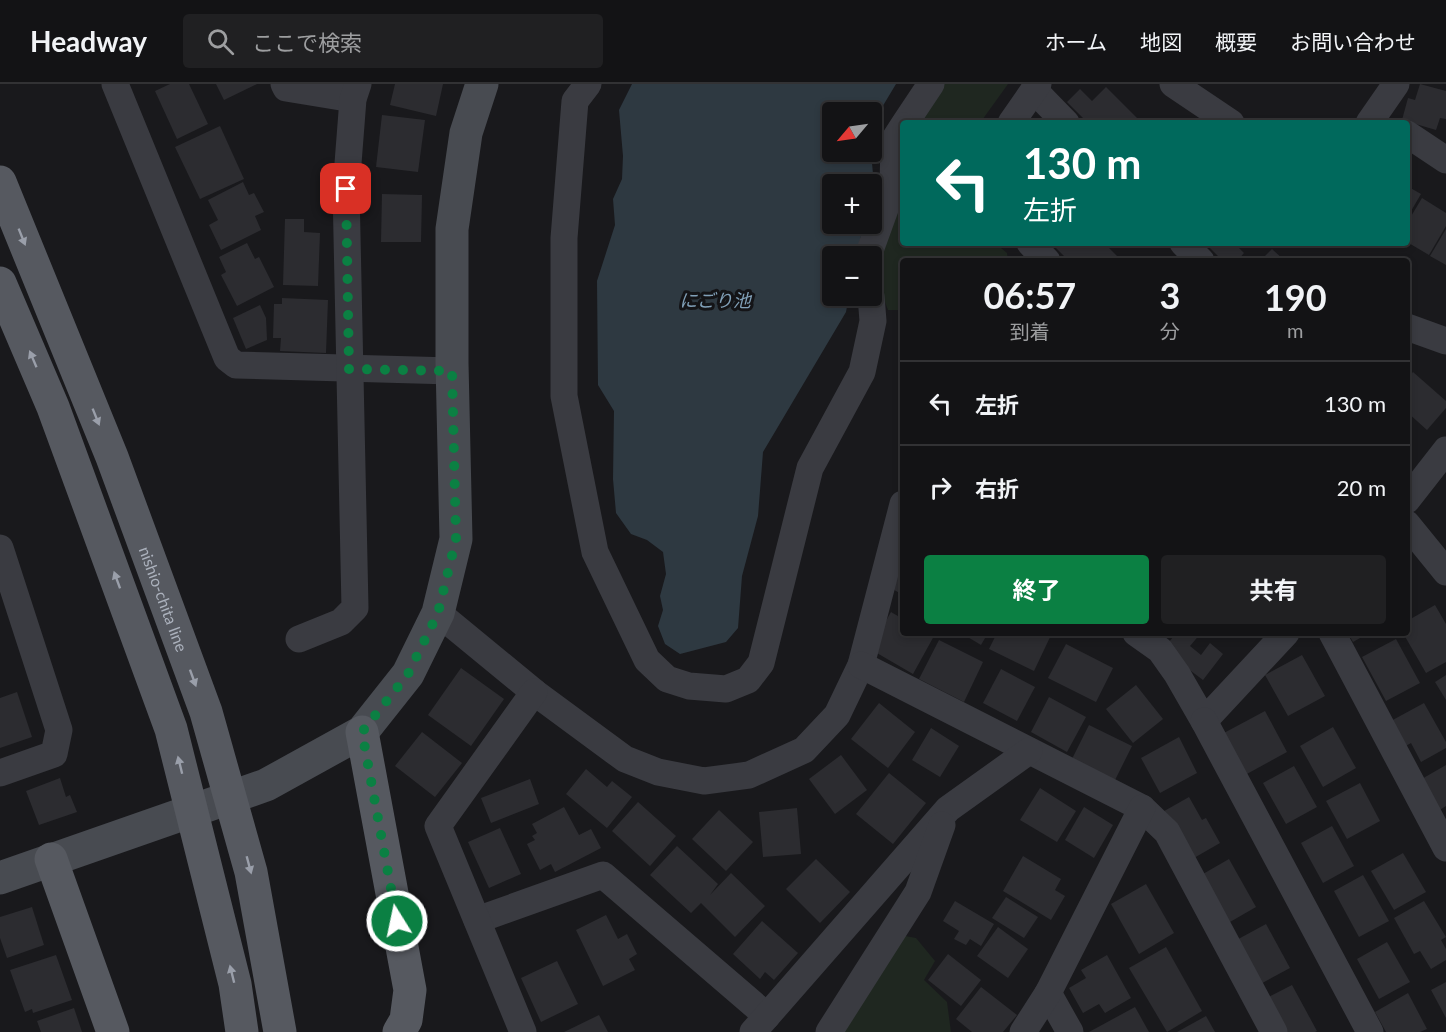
<!DOCTYPE html>
<html lang="ja">
<meta charset="utf-8">
<style>
:root{--surface:#131315;--page:#202022;--text:#f1f3f6;--muted:#9d9ea0;--line:#323234;--accent:#0b8043}
body{margin:0;font-family:Lato,"Noto Sans JP",sans-serif;background:var(--page);color:var(--text);height:100vh;display:flex;flex-direction:column;font-size:22px;white-space:nowrap}
*{box-sizing:border-box;margin:0}
p{font-size:20px;color:var(--muted)}
.icon{flex:none;width:33px;height:33px;fill:none;stroke:currentColor;stroke-width:2;stroke-linecap:round;stroke-linejoin:round}
.map{position:relative;flex:1;overflow:hidden}
.side{position:absolute;left:900px;top:174px;width:510px;height:378px;display:flex;flex-direction:column;background:var(--surface);border-radius:6px;box-shadow:0 3px 9px #0003,0 0 0 2px var(--line)}
.side>*{flex:none}
.top-card{position:absolute;left:900px;top:36px;width:510px;height:126px;border-radius:6px;box-shadow:0 3px 9px #0003,0 0 0 2px var(--line);background:#00695c;color:#fff;overflow:hidden}
.needle{width:39px;rotate:241deg}
.controls{position:absolute;left:822px;top:18px;display:grid;gap:12px}
.controls a{display:grid;place-items:center;width:60px;height:60px;border-radius:6px;background:var(--surface);box-shadow:0 3px 9px #0003,0 0 0 2px var(--line);font-size:30px}
.pin{position:absolute;display:grid;place-items:center;width:51px;height:51px;color:#fff;margin:-26px;border-radius:12px;box-shadow:0 3px 9px #0006}
.me{position:absolute;width:66px;margin:-33px;rotate:350deg;stroke-linejoin:round;filter:drop-shadow(0 0 4px #0008)}
.turn{display:flex;align-items:center;gap:21px;height:126px;padding:0 24px;font-size:27px}
.turn .icon{width:78px;height:78px;stroke-width:2.5}
.turn b{display:block;font-size:42px;line-height:51px}
.eta{display:flex;justify-content:space-evenly;align-items:center;height:102px;text-align:center}
.eta b{font-size:36px;font-weight:700;line-height:42px}
.action{display:flex;gap:12px;margin-top:auto;padding:12px 24px}
.action a{flex:1;height:69px;border-radius:6px;background:var(--accent);color:#fff;font-size:24px;font-weight:700;line-height:69px;text-align:center}
.action a+a{background:var(--page);color:var(--text)}
ul{padding:0;list-style:none}
li{display:flex;align-items:center;gap:18px;height:84px;padding:0 24px;border-top:2px solid var(--line)}
li div{flex:1}
li b{display:block;font-size:22px}
li em{font-style:normal}
header{display:flex;align-items:center;gap:36px;box-sizing:border-box;height:84px;padding:0 30px;background:var(--surface);border-bottom:2px solid var(--line)}
header strong{font-size:28px}
nav{display:flex;gap:33px;margin-inline-start:auto;font-size:21px}
.search{width:420px;height:54px;background:var(--page);display:flex;align-items:center;gap:15px;box-sizing:border-box;padding:0 21px;border-radius:6px;color:var(--muted);font-size:22px}
.map>svg:first-child{display:block}
</style>
<header>
<strong>Headway</strong>
<div class="search"><svg class="icon" aria-label="search" viewBox="0 0 24 24"><circle cx="10" cy="10" r="6"/><path d="M15 15l6 6"/></svg>ここで検索</div>
<nav><a>ホーム</a><a>地図</a><a>概要</a><a>お問い合わせ</a></nav>
</header>
<div class="map">
<svg width="1446" height="948" viewBox="0 0 1446 948">
<rect width="100%" height="100%" fill="#19191c"/>
<g fill="#1f2720">
<polygon points="939,0 1008,0 980,39 913,39"/>
<polygon points="903,54 903,159 995,159 1007,169 1008,177 903,177 903,226 888,226 878,200 874,170"/>
<polygon points="900,851 916,854 935,877 924,896 947,918 951,948 839,948"/>
</g>
<polygon fill="#2e3941" points="632,0 896,0 872,40 872,28 832,28 832,68 871,68 874,101 872,111 872,100 832,100 832,140 864,140 856,172 832,172 832,212 849,212 846,228 763,368 758,432 742,492 738,544 726,558 680,570 665,560 658,542 663,526 660,512 666,490 663,468 647,456 631,450 616,429 613,395 614,327 598,301 597,197 615,141 613,115 622,95 623,72 619,26"/>
<g fill="#2c2c30">
<polygon points="170,0 189,0 208,40 177,55 155,7"/>
<polygon points="216,0 257,0 224,16"/>
<polygon points="395,0 443,0 436,32 390,21"/>
<polygon points="1420,0 1446,7 1446,35 1440,34 1436,46 1402,36 1408,14 1415,16"/>
<polygon points="1106,3 1142,39 1088,39 1067,18 1080,5 1092,17"/>
<polygon points="382,31 425,36 418,88 376,83"/>
<polygon points="220,42 244,95 200,115 175,63"/>
<polygon points="243,98 249,111 254,109 264,128 255,132 261,146 221,166 209,141 218,136 208,116"/>
<polygon points="1407,102 1421,110 1407,134"/>
<polygon points="382,110 422,111 421,158 381,158"/>
<polygon points="1422,114 1446,129 1446,142 1429,171 1407,158 1407,139"/>
<polygon points="285,135 304,135 304,148 320,149 318,202 283,201"/>
<polygon points="1446,145 1446,181 1430,172"/>
<polygon points="247,159 255,175 259,173 274,203 237,222 221,191 226,188 219,173"/>
<polygon points="1051,159 1104,159 1122,177 1069,177"/>
<polygon points="1205,159 1239,159 1237,162 1244,169 1237,177 1223,177"/>
<polygon points="1272,165 1284,176 1283,177 1260,177"/>
<polygon points="282,214 328,216 326,269 280,267 281,254 273,254 274,220 282,220"/>
<polygon points="260,221 266,234 267,256 246,265 233,234"/>
<polygon points="1413,288 1446,317 1446,324 1427,346 1407,328 1407,295"/>
<polygon points="903,477 903,511 889,503"/>
<polygon points="1435,521 1446,540 1446,578 1426,589 1403,549 1407,549 1407,537"/>
<polygon points="891,528 903,535 903,549 928,549 934,552 913,590 870,565"/>
<polygon points="961,549 988,549 981,561"/>
<polygon points="997,549 1052,549 1034,587 989,565"/>
<polygon points="1176,549 1201,549 1190,562 1201,571 1210,559 1223,570 1203,596 1163,566"/>
<polygon points="1348,549 1369,549 1353,558"/>
<polygon points="1396,555 1420,599 1386,617 1362,573"/>
<polygon points="939,556 983,578 964,618 919,595"/>
<polygon points="1066,560 1113,584 1096,618 1048,594"/>
<polygon points="1302,571 1325,612 1288,632 1265,591"/>
<polygon points="461,584 504,615 471,662 428,631"/>
<polygon points="1001,585 1035,603 1017,637 983,619"/>
<polygon points="1446,591 1446,616 1435,598"/>
<polygon points="1136,601 1163,635 1133,659 1106,625"/>
<polygon points="17,608 32,653 0,664 0,614"/>
<polygon points="1049,613 1086,633 1067,668 1031,648"/>
<polygon points="879,619 915,648 888,684 851,655"/>
<polygon points="1424,619 1446,658 1446,664 1421,678 1411,659 1404,663 1389,638"/>
<polygon points="1265,627 1287,668 1245,691 1222,650"/>
<polygon points="1089,641 1132,662 1115,696 1072,675"/>
<polygon points="1333,643 1356,684 1323,703 1300,662"/>
<polygon points="931,644 959,662 940,693 912,676"/>
<polygon points="422,648 462,679 435,713 395,682"/>
<polygon points="1179,653 1197,689 1160,709 1141,674"/>
<polygon points="841,671 867,706 835,730 809,695"/>
<polygon points="1446,681 1446,722 1438,727 1420,696"/>
<polygon points="1294,682 1317,723 1286,740 1263,699"/>
<polygon points="586,685 607,703 612,697 632,713 607,744 566,710"/>
<polygon points="889,689 926,719 893,760 856,730"/>
<polygon points="60,694 66,713 70,711 77,728 39,741 26,707"/>
<polygon points="530,695 539,720 491,739 481,714"/>
<polygon points="1360,699 1380,737 1347,755 1326,717"/>
<polygon points="1040,704 1076,727 1057,758 1020,736"/>
<polygon points="1189,713 1202,736 1206,734 1220,759 1187,778 1159,730"/>
<polygon points="638,718 676,752 650,782 612,747"/>
<polygon points="564,723 579,751 591,745 601,764 555,788 551,780 540,786 527,760 535,756 532,752 537,749 532,740"/>
<polygon points="1084,723 1113,741 1094,774 1065,756"/>
<polygon points="797,724 801,770 763,773 759,728"/>
<polygon points="719,726 753,758 726,787 692,755"/>
<polygon points="1332,742 1354,782 1323,799 1301,759"/>
<polygon points="500,744 521,790 489,804 468,758"/>
<polygon points="677,762 718,800 710,811 731,789 765,822 735,853 701,819 691,829 650,791"/>
<polygon points="1403,769 1426,808 1394,826 1371,787"/>
<polygon points="1023,772 1061,795 1055,806 1065,812 1051,836 1003,807"/>
<polygon points="816,775 850,808 820,839 786,805"/>
<polygon points="1229,775 1256,823 1223,842 1196,794"/>
<polygon points="1363,791 1389,837 1359,853 1334,807"/>
<polygon points="1146,800 1174,849 1139,870 1111,820"/>
<polygon points="1006,813 1038,833 1024,854 992,834"/>
<polygon points="955,817 994,840 981,862 970,855 966,861 954,855 959,847 943,837"/>
<polygon points="1424,817 1446,853 1441,856 1446,865 1446,876 1431,885 1420,867 1414,870 1394,834"/>
<polygon points="32,823 44,861 7,874 0,854 0,833"/>
<polygon points="606,831 618,855 627,850 637,870 629,875 635,886 603,902 576,846"/>
<polygon points="762,837 798,869 774,896 765,888 760,895 733,870"/>
<polygon points="1266,840 1290,884 1255,903 1231,859"/>
<polygon points="998,843 1028,865 1008,894 977,872"/>
<polygon points="1387,858 1410,898 1379,915 1357,875"/>
<polygon points="1166,863 1202,927 1167,948 1129,884"/>
<polygon points="948,870 981,896 961,922 928,896"/>
<polygon points="56,871 72,916 33,929 32,925 25,928 10,886"/>
<polygon points="1107,871 1131,914 1105,929 1099,920 1083,929 1069,904 1086,894 1081,886"/>
<polygon points="557,877 578,920 541,938 521,894"/>
<polygon points="1446,898 1446,934 1431,906"/>
<polygon points="1292,901 1317,947 1315,948 1277,948 1261,917"/>
<polygon points="981,903 1017,931 1003,948 972,948 956,935"/>
<polygon points="1408,909 1427,945 1420,948 1386,948 1375,928"/>
<polygon points="1135,923 1149,948 1089,948"/>
<polygon points="74,924 82,948 41,948 37,937"/>
<polygon points="599,931 608,948 564,948"/>
<polygon points="1206,932 1215,948 1177,948"/>
</g>
<g fill="none" stroke-linecap="round" stroke-linejoin="round">
<g stroke="#3a3b41" stroke-width="27">
<polyline points="115,0 227,274 236,281 452,287"/>
<polyline points="284,0 286,4 353,15"/>
<polyline points="588,0 575,17 564,154 564,312 595,468 647,576 667,595 689,602 726,605 748,596 761,579 810,384 862,288 873,237 871,212"/>
<polyline points="1173,0 1231,39"/>
<polyline points="1034,6 1066,39"/>
<polyline points="905,39 931,0"/>
<polyline points="1011,39 1038,0"/>
<polyline points="1369,39 1396,0"/>
<polyline points="1407,50 1446,76"/>
<polyline points="1030,159 1047,177"/>
<polyline points="1183,159 1201,177"/>
<polyline points="868,172 893,103 894,56 903,42"/>
<polyline points="1407,243 1446,257"/>
<polyline points="1407,416 1446,366"/>
<polyline points="1407,440 1446,488"/>
<polyline points="0,464 59,646 54,670 0,689"/>
<polyline points="438,529 534,608 625,675 658,688 704,697 749,691 804,666 837,631 861,581 903,420"/>
<polyline points="1136,549 1160,566 1177,590 1204,637 1286,549"/>
<polyline points="1332,549 1446,764"/>
<polyline points="299,555 341,538 355,524 346,105 353,15 358,0"/>
<polyline points="861,581 1142,724 1167,748 1274,948"/>
<polyline points="1204,637 1370,948"/>
<polyline points="477,836 603,791 767,932"/>
<polyline points="1048,909 1070,948"/>
<polyline points="523,948 438,742 534,608"/>
<polyline points="753,948 948,725 1029,667"/>
<polyline points="829,948 918,808 942,741"/>
<polyline points="1023,948 1048,909 1142,724"/>
</g>
<polyline stroke="#484b51" stroke-width="33" points="0,794 266,701 362,648 408,590 438,529 456,455 452,279 452,145 466,49 482,0"/>
<g stroke="#565960" stroke-width="33">
<path id="s1" d="M0,98l112,275 94,255 45,160 29,160"/>
<polyline points="0,199 53,323 171,645 235,900 242,948"/>
<polyline points="362,648 410,906 406,936 399,948"/>
<polyline points="51,775 113,948"/>
</g>
</g>
<defs><path id="oneway-solid" d="M-6-.8H1V-3.2L6.5 0L1 3.2V.8H-6Z" transform="scale(1.5)"/></defs>
<g fill="#9a9faa">
<use href="#oneway-solid" transform="translate(22 153) rotate(68)"/>
<use href="#oneway-solid" transform="translate(33 275) rotate(-113)"/>
<use href="#oneway-solid" transform="translate(96 333) rotate(68)"/>
<use href="#oneway-solid" transform="translate(117 496) rotate(-110)"/>
<use href="#oneway-solid" transform="translate(193 594) rotate(70)"/>
<use href="#oneway-solid" transform="translate(180 681) rotate(-104)"/>
<use href="#oneway-solid" transform="translate(249 781) rotate(75)"/>
<use href="#oneway-solid" transform="translate(232 890) rotate(-104)"/>
</g>
<g fill="none" stroke-linecap="round" stroke-linejoin="round">
<polyline stroke="#0b8043" stroke-width="10" stroke-dasharray="0 18" points="346,105 349,285 452,287 456,455 438,529 408,590 362,648 397,837"/>
</g>
<g text-anchor="middle" dominant-baseline="central" stroke-width="6" stroke-linejoin="round" paint-order="stroke">
<g font-size="16" fill="#abb1bc" stroke="#141417">
<text stroke="none"><textPath href="#s1" startOffset="448">nishio-chita line</textPath></text>
</g>
<g font-size="18" font-style="italic" fill="#81a0b8" stroke="#141417">
<text x="715" y="216">にごり池</text>
</g>
</g>
</svg>
<div class="controls">
<a><svg class="needle" viewBox="-14 -14 28 28"><path d="M0-13l5 13h-10z" fill="#e53935"/><path d="M0 13l5-13h-10z" fill="#9d9ea0"/></svg></a>
<a>+</a>
<a>−</a>
</div>
<div class="pin" style="left:346px;top:105px;background:#d93025"><svg class="icon" aria-label="arrive" viewBox="0 0 24 24"><path d="M6 21V4h12l-3 4 3 4H6"/></svg></div>
<svg class="me" style="left:397px;top:837px" viewBox="-20 -20 40 40"><circle r="17" fill="#0b8043" stroke="#fff" stroke-width="3"/><path d="M0-11L8 9 0 5-8 9z" fill="#fff"/></svg>
<div class="top-card">
<div class="turn"><svg class="icon" aria-label="left" viewBox="0 0 24 24"><path d="M17 20v-9H6M10 6l-5 5 5 5"/></svg><div><b>130 m</b>左折</div></div>
</div>
<section class="side">
<div class="eta">
<div><b>06:57</b><p>到着</p></div>
<div><b>3</b><p>分</p></div>
<div><b>190</b><p>m</p></div>
</div>
<ul>
<li><svg class="icon" aria-label="left" viewBox="0 0 24 24"><path d="M17 20v-9H6M10 6l-5 5 5 5"/></svg><div><b>左折</b></div><em>130 m</em></li>
<li><svg class="icon" aria-label="right" viewBox="0 0 24 24"><path d="M7 20v-9h11M14 6l5 5-5 5"/></svg><div><b>右折</b></div><em>20 m</em></li>
</ul>
<div class="action"><a>終了</a><a>共有</a></div>
</section>
</div>
